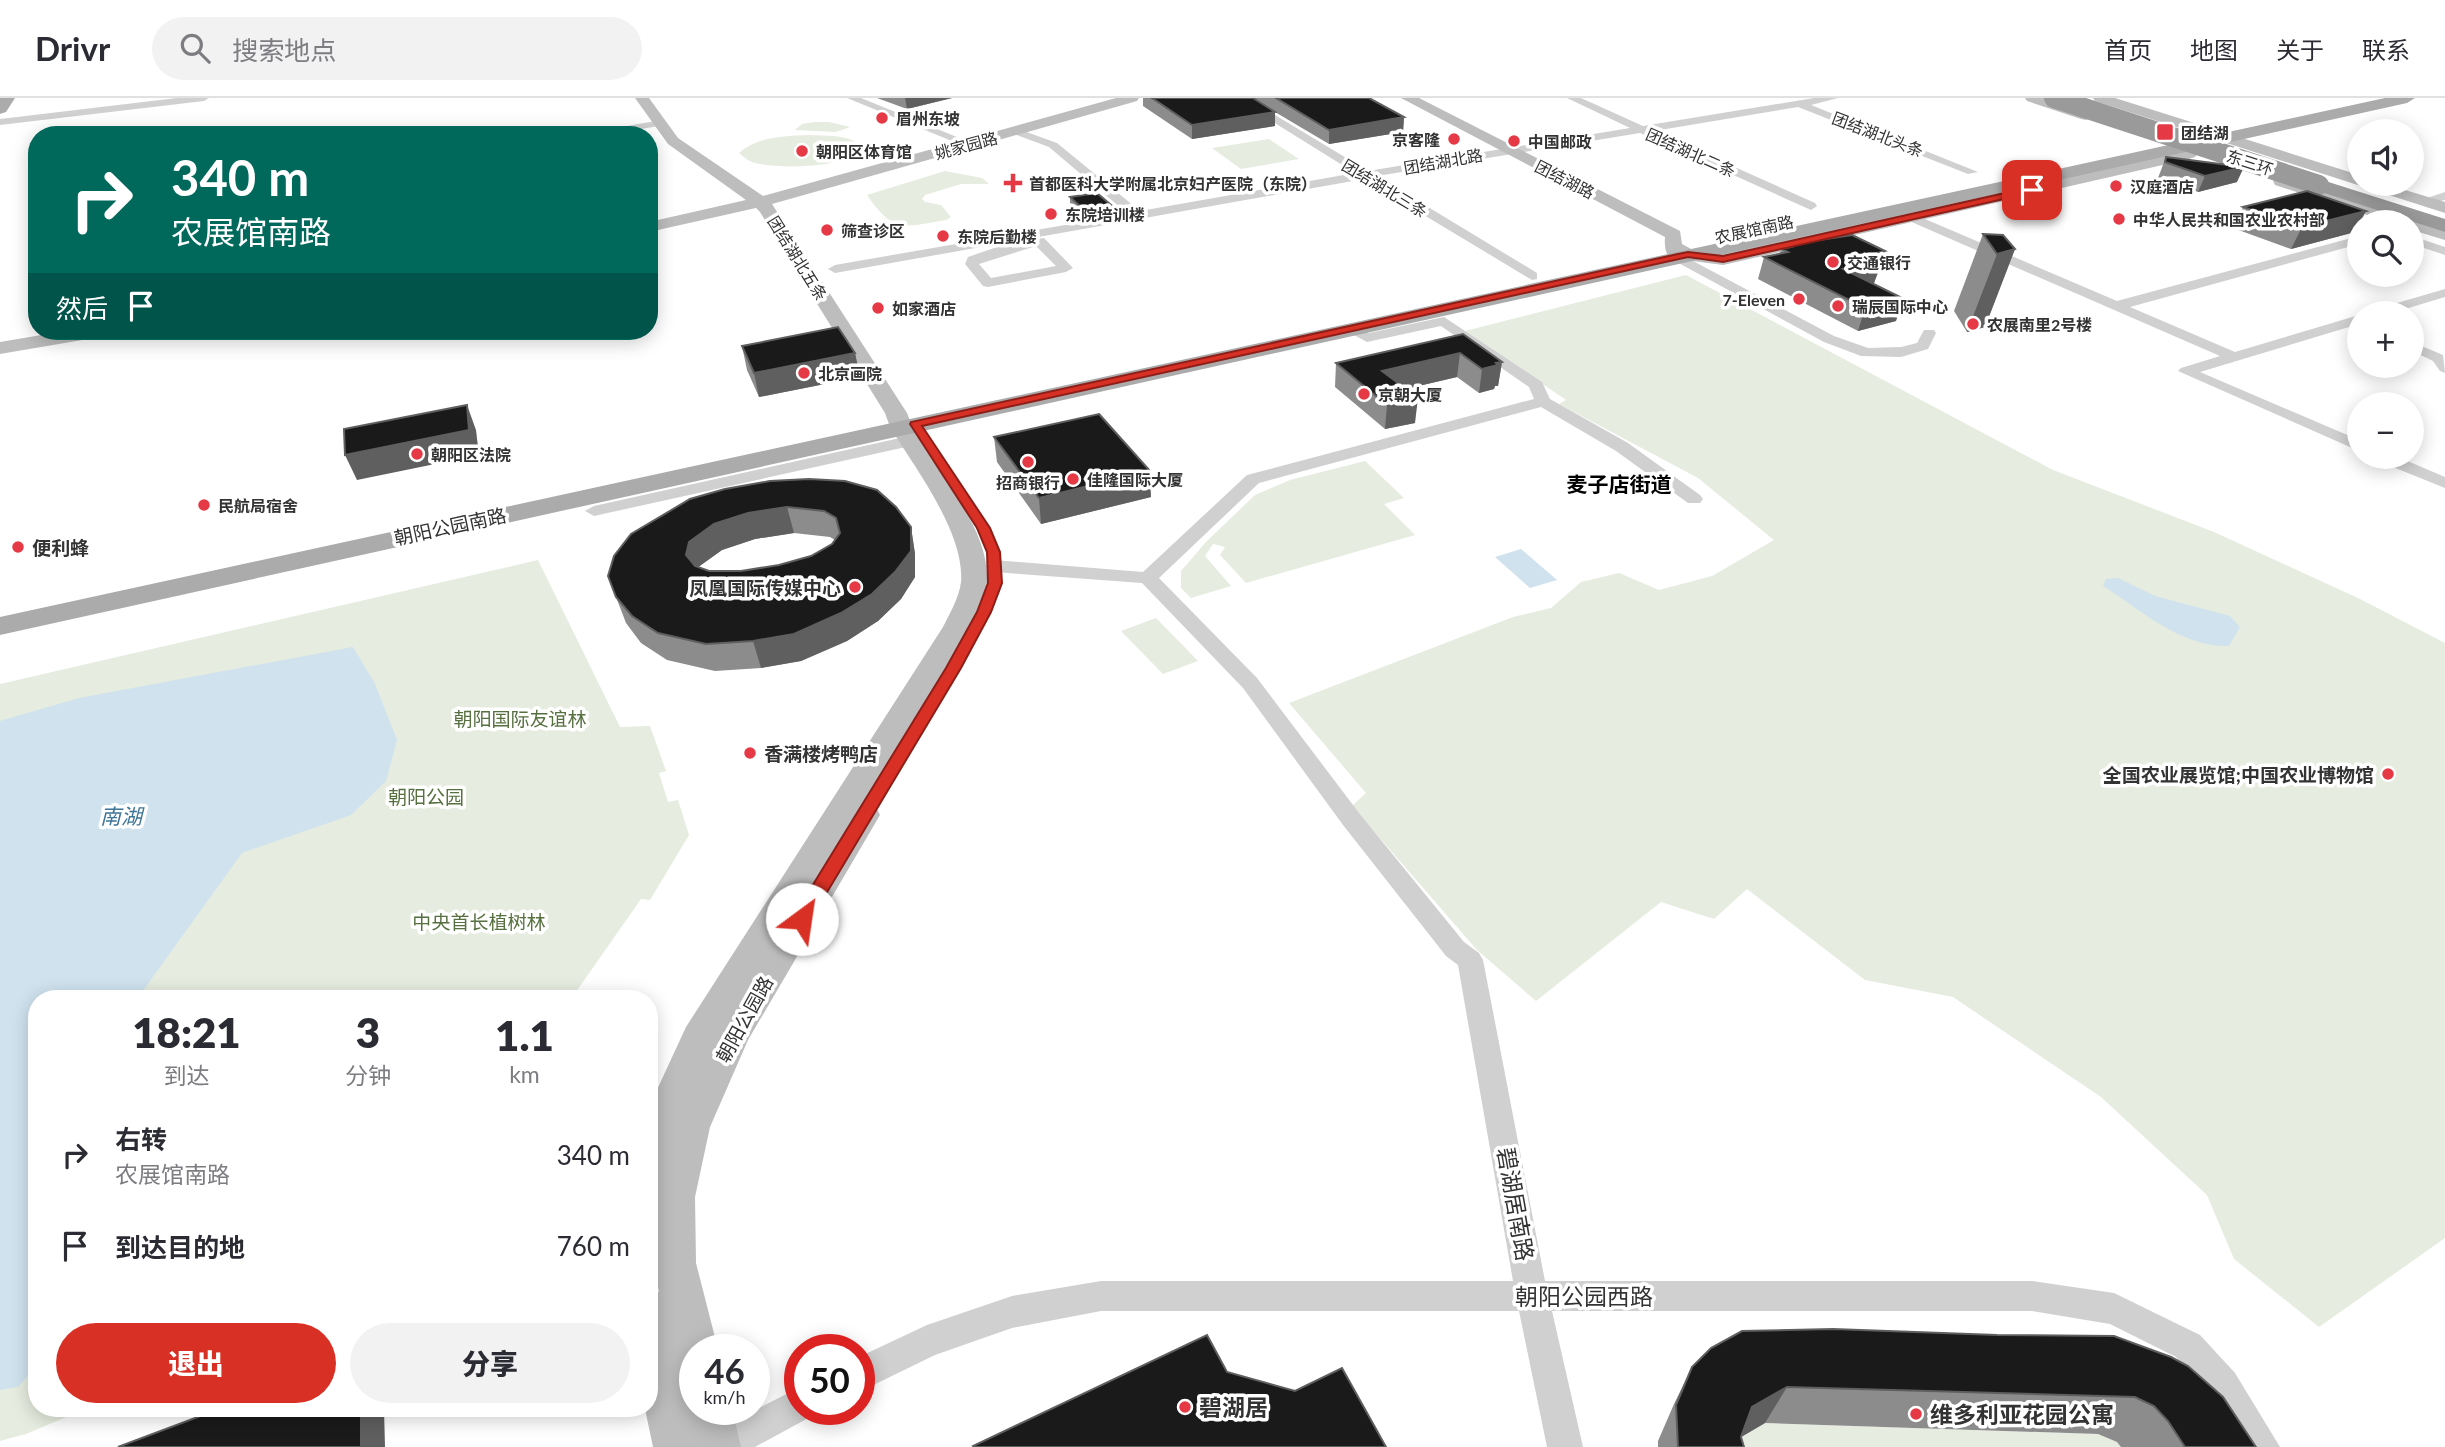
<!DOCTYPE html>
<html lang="zh">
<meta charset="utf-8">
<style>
:root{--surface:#fff;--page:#f2f2f3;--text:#2b2b33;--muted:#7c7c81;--line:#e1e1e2;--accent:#d93025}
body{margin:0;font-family:Lato,"Noto Sans SC",sans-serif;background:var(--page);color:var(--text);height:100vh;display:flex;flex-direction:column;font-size:26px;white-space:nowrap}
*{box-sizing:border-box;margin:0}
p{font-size:23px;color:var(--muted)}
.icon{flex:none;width:38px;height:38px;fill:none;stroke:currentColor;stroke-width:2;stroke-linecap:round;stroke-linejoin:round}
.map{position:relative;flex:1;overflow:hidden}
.details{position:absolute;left:28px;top:892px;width:630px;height:427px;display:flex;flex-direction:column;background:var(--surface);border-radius:28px;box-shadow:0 4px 18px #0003}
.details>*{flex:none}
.top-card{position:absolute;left:28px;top:28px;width:630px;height:214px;border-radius:28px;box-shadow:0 4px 18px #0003;background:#00695c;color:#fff;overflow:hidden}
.controls{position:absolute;left:2347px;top:21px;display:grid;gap:14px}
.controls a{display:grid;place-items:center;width:77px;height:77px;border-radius:50%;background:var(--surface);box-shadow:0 4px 18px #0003;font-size:35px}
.speed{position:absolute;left:679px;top:1236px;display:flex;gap:14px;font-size:35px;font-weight:700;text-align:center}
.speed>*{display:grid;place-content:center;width:91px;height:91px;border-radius:50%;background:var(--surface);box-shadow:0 4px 18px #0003;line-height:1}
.speed small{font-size:18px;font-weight:400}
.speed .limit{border:10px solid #d22;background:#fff;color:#111}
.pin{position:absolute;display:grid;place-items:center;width:60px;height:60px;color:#fff;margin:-30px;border-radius:14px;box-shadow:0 4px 10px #0006}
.me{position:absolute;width:77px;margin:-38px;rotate:31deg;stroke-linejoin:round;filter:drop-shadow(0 0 5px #0008)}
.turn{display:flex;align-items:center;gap:24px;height:147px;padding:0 28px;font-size:32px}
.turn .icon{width:91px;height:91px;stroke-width:2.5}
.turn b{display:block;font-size:49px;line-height:60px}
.then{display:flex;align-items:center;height:66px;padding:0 28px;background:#0003;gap:14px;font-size:26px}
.eta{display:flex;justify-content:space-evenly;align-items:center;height:119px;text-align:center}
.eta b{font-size:42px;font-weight:800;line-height:49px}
.primary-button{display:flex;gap:14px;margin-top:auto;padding:14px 28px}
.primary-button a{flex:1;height:80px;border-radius:42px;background:var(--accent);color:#fff;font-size:28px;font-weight:800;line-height:80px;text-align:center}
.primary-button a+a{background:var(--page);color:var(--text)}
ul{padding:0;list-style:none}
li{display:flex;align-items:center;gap:21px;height:91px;padding:0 28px}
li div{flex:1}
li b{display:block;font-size:26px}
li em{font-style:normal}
header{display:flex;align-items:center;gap:42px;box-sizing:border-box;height:98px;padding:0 35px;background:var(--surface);border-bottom:2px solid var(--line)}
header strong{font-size:33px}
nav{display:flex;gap:38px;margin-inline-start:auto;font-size:24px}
.search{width:490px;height:63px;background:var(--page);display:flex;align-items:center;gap:18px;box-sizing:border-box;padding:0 24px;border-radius:38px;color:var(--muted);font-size:26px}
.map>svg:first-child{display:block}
</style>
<header>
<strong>Drivr</strong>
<div class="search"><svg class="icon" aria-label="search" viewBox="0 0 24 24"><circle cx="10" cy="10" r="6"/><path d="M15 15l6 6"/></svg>搜索地点</div>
<nav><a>首页</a><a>地图</a><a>关于</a><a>联系</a></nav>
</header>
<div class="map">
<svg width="2445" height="1349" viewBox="0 0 2445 1349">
<rect width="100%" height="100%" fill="#fff"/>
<g fill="#e6ecdf">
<polygon points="814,24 829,24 850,29 836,34 795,32 802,26"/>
<path d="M810,37c17,1 43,-1 54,14 -17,19 -87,21 -112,13 -5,-2 -9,-6 -13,-9 19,-17 47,-17 71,-18z"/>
<polygon points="1269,41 1299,61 1241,71 1212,50"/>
<path d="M945,73l37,7 7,6h-28l-36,11 -3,4 3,3 16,3 10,12 -5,3c-43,7 -52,14 -79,-25z"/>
<polygon points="1686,177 2053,372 2214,434 2360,501 2445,545 2445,1140 2319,1229 2234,1161 2207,1097 2101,999 1953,899 1865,882 1747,791 1714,821 1661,804 1536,903 1477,852 1352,708 1366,695 1289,605 1513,519 1551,510 1581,484 1619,475 1659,492 1712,478 1774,442 1698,380 1559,306 1566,302 1465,233"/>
<polygon points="1365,363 1404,400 1384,406 1415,437 1246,485 1220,457 1225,449 1213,446 1205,458 1231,488 1191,500 1181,490 1181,473 1206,444 1255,397 1290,382"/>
<polygon points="538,462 620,629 650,628 666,673 659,675 668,704 678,702 689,737 650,802 641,801 571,901 37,901 37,1311 85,1311 26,1336 0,1343 0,586"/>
<polygon points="1156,520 1198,563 1163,576 1121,533"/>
<polygon points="1765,1325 2098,1336 2117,1344 2121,1349 1729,1349 1731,1345"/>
</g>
<g fill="#cfe2ee">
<polygon points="1521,451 1557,482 1530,490 1495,459"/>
<path d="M2118,480l37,18 75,20 10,11 -11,19c-47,2 -88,-36 -126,-60l3,-7z"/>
<polygon points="353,549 375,586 397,642 386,683 351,717 242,755 137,901 37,901 37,1268 18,1289 0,1292 0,623 79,600"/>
</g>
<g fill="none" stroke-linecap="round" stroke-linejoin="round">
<g fill="#d0d0d0" fill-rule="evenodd">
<polygon points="177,0 209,0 204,3 0,27 0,21"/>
<polygon points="847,0 861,0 974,46 964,48"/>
<path d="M1235,0h12l121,73 262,-43 -63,-30h14l62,28 171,-28h24l-27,7 167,67 -10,2 -170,-67 -144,24 161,72 2,3 -6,4 -171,-77 -263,43 160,97v6l-5,1 -168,-101 -354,63 34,-4 29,30 -7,4 -78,15 -5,-1 -18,-22 3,-7 32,-11 -2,-2 -163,29 -7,-4 7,-4 293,-51 -79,-67 -38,-14v-4l4,-1 42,15 83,68 215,-38zM1036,148l20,20 -65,12 -12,-14z"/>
<polygon points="661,22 665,23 665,27 605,37 576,37"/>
<polygon points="2445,94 2445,102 2424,107 2418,103"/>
<polygon points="1911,115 2117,203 2359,138 2359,146 2130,209 2235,254 2359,217 2359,226 2200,274 2359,342 2359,353 2178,273 2181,270 2220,258 1907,122 1907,116"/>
<polygon points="2412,138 2445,149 2445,157 2412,146"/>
<polygon points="1678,155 1834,238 1868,250 1901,249 1917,245 1924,232 1934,232 1936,235 1928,251 1901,259 1861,258 1824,244 1673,162 1671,159"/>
<polygon points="2445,191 2445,199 2392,215 2371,215 2373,212"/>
<polygon points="1444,219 1542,284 1550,301 1628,345 1700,397 1703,401 1700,405 1688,405 1616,353 1541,309 1259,385 1159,480 1257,580 1359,715 1464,844 1479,855 1483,862 1545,1183 2032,1183 2114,1195 2200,1237 2235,1275 2280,1349 2242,1349 2211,1299 2176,1259 2110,1226 2032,1213 1552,1213 1583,1349 1547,1349 1519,1213 1101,1213 1012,1230 935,1257 859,1294 859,1259 927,1227 1012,1198 1101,1183 1513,1183 1458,867 1446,858 1343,727 1243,590 1142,485 994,474 985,468 994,462 1143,474 1247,377 1534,301 1529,289 1441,228 1367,244 1343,231 1350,227 1369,235"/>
<polygon points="2412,244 2443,257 2445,275 2440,273 2433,263 2412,253"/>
<polygon points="909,338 917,343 915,347 594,418 585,413 594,408"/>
<polygon points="2376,359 2398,359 2445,379 2445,390 2378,363"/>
<polygon points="800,1289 800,1311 815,1311 812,1318 755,1349 701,1349 707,1337"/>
</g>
<g fill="#bdbdbd" fill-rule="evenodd">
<path d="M635,0h14l29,40 85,58 353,-98h23l-2,3 -365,103 135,209c20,54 83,108 80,169 0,16 -9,31 -16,45l-108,177 13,3 4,8 -132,225 -38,87 -15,70 1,66 22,86h-23v25l-11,-5 6,26 5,-4v18h37l9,38h-88l-8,-38h4v-121l10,4c-8,-33 -12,-72 -3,-106l-7,2v-81l37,-80 257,-400c7,-14 16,-29 18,-45 4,-49 -46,-114 -71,-155l-5,-14 -125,-201 -4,-4 -107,24v-10l97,-22 -78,-56z"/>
<path d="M1401,0h18l261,133 2,13 11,6 30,3 461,-103 8,-4 8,5 -5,6 -6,2 -466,106 -38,-5 -7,3c-12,-3 -14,-15 -13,-26z"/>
<polygon points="2025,0 2046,0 2091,15 2093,18 2086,22 2081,21 2027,3"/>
<polygon points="2093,0 2115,0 2359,77 2359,86 2385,86 2445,104 2445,115 2095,3"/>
<polygon points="2281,78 2445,131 2445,142 2412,132 2412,124 2389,124 2275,87 2273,83"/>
<polygon points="65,233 110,233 107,237 100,239 0,256 0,244"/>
</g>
<g fill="#ababab" fill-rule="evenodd">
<polygon points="0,0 15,0 6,14 0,16"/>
<polygon points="2385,0 2415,0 2407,5 0,537 0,519"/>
</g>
<polygon fill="#9a9a9a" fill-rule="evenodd" points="2319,81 2445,121 2445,134 2312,91 2309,87 2312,83"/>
<polyline stroke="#9a9a9a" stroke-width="20" points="2054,0 2319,87"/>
</g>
<g fill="#8c8c8c" fill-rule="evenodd">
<polygon points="877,0 952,0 907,11"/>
<polygon points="1143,0 1369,0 1404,19 1403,34 1329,46 1275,14 1275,28 1192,41 1143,8"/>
<polygon points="2166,59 2237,84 2198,94 2158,80"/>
<polygon points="1070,99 1112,113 1085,117 1070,105"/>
<polygon points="2243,109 2359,124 2359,126 2355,134 2291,151 2233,130"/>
<polygon points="1983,136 2015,151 1985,229 1967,234 1954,213"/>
<polygon points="1787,147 1878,175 1874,185 1872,185 1896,223 1858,233 1758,181 1764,159 1780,155 1782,151 1786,150"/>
<polygon points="1463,236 1502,264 1498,288 1495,288 1494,291 1479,295 1457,279 1406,291 1415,325 1385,331 1335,289 1336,265"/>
<polygon points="742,248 855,255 860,279 759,299 747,272"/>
<polygon points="994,339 1151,399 1041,426 997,364"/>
<path d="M725,391l186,38 4,27v23l-14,22 -23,22 -31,20 -46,20 -40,7 -46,3 -48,-11 -26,-17 -15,-20 -18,-47zM794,435l36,4 5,3 -3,4 -21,12 -32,9 -38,6h-32l-11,-4 24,-17 33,-11z"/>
<polygon points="1997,1237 2256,1349 2121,1349 2117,1344 2098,1336 1765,1325 1741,1339 1744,1349 1658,1349 1658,1343 1674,1306 1692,1269"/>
</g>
<g fill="#5f5f5f">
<polygon points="905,0 952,0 907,11"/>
<polygon points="1275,14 1275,28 1192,41 1192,27"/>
<polygon points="1404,19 1403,34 1329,46 1329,32"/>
<polygon points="2244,69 2237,84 2198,94 2205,78"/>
<polygon points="649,98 652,109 649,110"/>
<polygon points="1111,107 1112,113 1085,117 1084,112"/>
<polygon points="2366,113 2355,134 2291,151 2302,129"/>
<polygon points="2015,151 1985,229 1967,234 1997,156"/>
<polygon points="1885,153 1874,185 1836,193 1843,171 1869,157"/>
<polygon points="1904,201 1896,223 1858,233 1865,210"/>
<polygon points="855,255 860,279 759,299 754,275"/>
<polygon points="1460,255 1457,279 1380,297 1382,273"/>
<polygon points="1502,264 1498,288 1495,288 1494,291 1479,295 1482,271"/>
<polygon points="1418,300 1415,325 1385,331 1387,307"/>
<polygon points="467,307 476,332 479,357 357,382 345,357"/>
<polygon points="1150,373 1151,399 1041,426 1039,400"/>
<polygon points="787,409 794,435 755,441 722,452 697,470 686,457 689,444 714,426 748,415"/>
<polygon points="911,429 915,456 915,479 901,501 878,523 847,543 801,563 761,570 753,543"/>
<polygon points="1787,1289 1765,1325 1731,1345 1752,1309"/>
<polygon points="361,1311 384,1311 385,1349 361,1349"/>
</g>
<g fill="#1a1a1a" stroke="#5f5f5f" stroke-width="2" fill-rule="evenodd">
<polygon points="1152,0 1253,0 1275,14 1192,27"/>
<polygon points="1276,0 1369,0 1404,19 1329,32"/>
<polygon points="2166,59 2244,69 2205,78 2165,64"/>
<polygon points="2307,93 2366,113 2302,129 2243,109"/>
<polygon points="1097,95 1111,107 1084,112 1070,99"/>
<polygon points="1983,136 2003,137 2015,151 1997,156"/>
<polygon points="1852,137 1885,153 1869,157 1881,163 1843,171 1904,201 1865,210 1764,159 1788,154 1782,151 1791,149 1787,147"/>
<polygon points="838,229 855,255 754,275 742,248"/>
<polygon points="1463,236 1502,264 1496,265 1498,267 1482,271 1460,255 1382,273 1418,300 1387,307 1336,265"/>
<polygon points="467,307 469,332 345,357 344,331"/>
<polygon points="1099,316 1150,373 1039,400 994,339"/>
<path d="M809,381l36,2 32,9 19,17 15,20v24l-16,21 -23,22 -31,19 -47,21 -41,7 -47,3 -48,-11 -26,-17 -16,-19 -8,-21 6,-20 17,-22 59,-35 35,-10 45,-8zM787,409l37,4 12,7 4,15 -8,11 -21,12 -32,9 -38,6h-32l-14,-5 -9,-11 3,-13 25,-18 34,-11z"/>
<polygon points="1833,1231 1997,1237 2114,1238 2171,1259 2188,1268 2223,1299 2256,1349 2185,1349 2168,1323 2154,1308 2135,1299 1787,1289 1752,1309 1741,1339 1744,1349 1678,1349 1676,1307 1692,1269 1711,1250 1742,1233"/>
<polygon points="1207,1237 1227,1274 1295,1293 1342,1270 1386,1349 974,1349 973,1348"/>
<polygon points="219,1311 361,1311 361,1349 118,1349"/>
</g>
<polygon fill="#d93025" stroke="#8d1f18" stroke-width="2" points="2032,89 2035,94 1723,164 1688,159 922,328 990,430 1000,454 1002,485 991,514 961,570 808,826 795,826 793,821 795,816 946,570 977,514 988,485 987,454 977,430 910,326 911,324 1678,156 1688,154 1723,158"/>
<g fill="#e63946" stroke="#fff" stroke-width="2.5">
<circle cx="882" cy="20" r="7"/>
<rect x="2156" y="25" width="18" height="18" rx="3.5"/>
<circle cx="1454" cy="41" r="7"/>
<circle cx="1514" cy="43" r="7"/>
<circle cx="802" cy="53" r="7"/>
<path d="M1009.5 74.5h7v7h7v7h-7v7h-7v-7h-7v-7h7z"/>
<circle cx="2116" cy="88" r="7"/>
<circle cx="1051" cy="116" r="7"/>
<circle cx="2119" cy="121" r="7"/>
<circle cx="827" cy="132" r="7"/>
<circle cx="943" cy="138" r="7"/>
<circle cx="1833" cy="164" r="7"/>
<circle cx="1799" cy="201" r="7"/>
<circle cx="1838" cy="208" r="7"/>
<circle cx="878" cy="210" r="7"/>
<circle cx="1973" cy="226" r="7"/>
<circle cx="804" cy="275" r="7"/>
<circle cx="1364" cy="296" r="7"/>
<circle cx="417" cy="356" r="7"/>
<circle cx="1028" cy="364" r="7"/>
<circle cx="1073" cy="381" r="7"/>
<circle cx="204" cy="407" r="7"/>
<circle cx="18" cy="449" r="7"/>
<circle cx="855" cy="489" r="7"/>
<circle cx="750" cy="655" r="7"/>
<circle cx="2388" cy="676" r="7"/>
<circle cx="1185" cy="1309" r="7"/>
<circle cx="1916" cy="1316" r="7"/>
</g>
<g text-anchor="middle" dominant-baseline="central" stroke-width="7" stroke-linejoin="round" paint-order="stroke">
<g font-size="16" font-weight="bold" fill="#333" stroke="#fff" text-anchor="start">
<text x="896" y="20">眉州东坡</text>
<text x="2181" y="34">团结湖</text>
<text x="1440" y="41" text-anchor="end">京客隆</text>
<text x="1528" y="43">中国邮政</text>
<text x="816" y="53">朝阳区体育馆</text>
<text x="1029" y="85">首都医科大学附属北京妇产医院（东院）</text>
<text x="2130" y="88">汉庭酒店</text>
<text x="1065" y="116">东院培训楼</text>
<text x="2133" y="121">中华人民共和国农业农村部</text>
<text x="841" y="132">筛查诊区</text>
<text x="957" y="138">东院后勤楼</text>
<text x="1847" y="164">交通银行</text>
<text x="1785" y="201" text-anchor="end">7-Eleven</text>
<text x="1852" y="208">瑞辰国际中心</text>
<text x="892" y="210">如家酒店</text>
<text x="1987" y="226">农展南里2号楼</text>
<text x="818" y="275">北京画院</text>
<text x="1378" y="296">京朝大厦</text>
<text x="431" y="356">朝阳区法院</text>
<text x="1087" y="381">佳隆国际大厦</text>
<text x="1028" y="384" text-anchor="middle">招商银行</text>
<text x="218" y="407">民航局宿舍</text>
</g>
<g font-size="16" fill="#333" stroke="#fff">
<text transform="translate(1878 36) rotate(21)">团结湖北头条</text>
<text transform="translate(966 47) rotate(-15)">姚家园路</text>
<text transform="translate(1691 54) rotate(24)">团结湖北二条</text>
<text transform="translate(1443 63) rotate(-10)">团结湖北路</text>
<text transform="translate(2250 64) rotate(18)">东三环</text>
<text transform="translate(1565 81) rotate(27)">团结湖路</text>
<text transform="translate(1385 90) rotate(31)">团结湖北三条</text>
<text transform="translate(1754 131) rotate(-12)">农展馆南路</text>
<text transform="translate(798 160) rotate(58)">团结湖北五条</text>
</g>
<g font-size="19" fill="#333" stroke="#fff">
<text transform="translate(450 428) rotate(-12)">朝阳公园南路</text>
<text transform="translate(744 921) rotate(-61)">朝阳公园路</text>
</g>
<g font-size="19" font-weight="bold" fill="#333" stroke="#fff" text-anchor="start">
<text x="32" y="449">便利蜂</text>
<text x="841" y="489" text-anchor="end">凤凰国际传媒中心</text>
<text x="764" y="655">香满楼烤鸭店</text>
<text x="2374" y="676" text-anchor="end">全国农业展览馆;中国农业博物馆</text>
</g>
<g font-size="19" fill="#56703f" stroke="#fff">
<text x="520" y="620">朝阳国际友谊林</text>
<text x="426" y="698">朝阳公园</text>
<text x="479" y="823">中央首长植树林</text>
</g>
<g font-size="21" font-weight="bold" fill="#000" stroke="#fff">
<text x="1619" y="385">麦子店街道</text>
</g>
<g font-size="21" font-style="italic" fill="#3f7597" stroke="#fff">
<text x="121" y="717">南湖</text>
</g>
<g font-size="23" fill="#333" stroke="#fff">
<text transform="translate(1516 1106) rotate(80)">碧湖居南路</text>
<text x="1584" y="1198">朝阳公园西路</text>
</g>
<g font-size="23" font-weight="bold" fill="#333" stroke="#fff" text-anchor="start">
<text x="1199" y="1309">碧湖居</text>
<text x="1930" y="1316">维多利亚花园公寓</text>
</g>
</g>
</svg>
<div class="controls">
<a><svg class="icon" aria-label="sound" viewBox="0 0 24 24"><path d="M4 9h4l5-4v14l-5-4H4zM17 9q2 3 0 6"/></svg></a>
<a><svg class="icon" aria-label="search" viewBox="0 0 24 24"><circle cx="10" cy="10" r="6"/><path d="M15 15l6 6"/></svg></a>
<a>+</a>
<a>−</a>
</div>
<div class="speed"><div>46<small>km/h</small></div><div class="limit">50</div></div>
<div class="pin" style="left:2032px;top:92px;background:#d93025"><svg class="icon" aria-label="arrive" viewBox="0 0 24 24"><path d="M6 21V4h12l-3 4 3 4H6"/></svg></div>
<svg class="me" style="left:802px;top:821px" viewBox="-20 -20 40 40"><circle r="19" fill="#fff"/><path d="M0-13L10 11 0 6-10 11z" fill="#d93025"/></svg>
<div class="top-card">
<div class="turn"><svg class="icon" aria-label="right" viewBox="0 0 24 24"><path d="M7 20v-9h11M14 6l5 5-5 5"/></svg><div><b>340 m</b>农展馆南路</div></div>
<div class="then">然后<svg class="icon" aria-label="arrive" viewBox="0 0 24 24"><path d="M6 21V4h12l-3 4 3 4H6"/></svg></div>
</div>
<section class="details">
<div class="eta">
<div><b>18:21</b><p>到达</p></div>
<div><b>3</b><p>分钟</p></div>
<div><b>1.1</b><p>km</p></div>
</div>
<ul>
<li><svg class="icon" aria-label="right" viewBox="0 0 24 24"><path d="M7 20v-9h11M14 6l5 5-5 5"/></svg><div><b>右转</b><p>农展馆南路</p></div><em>340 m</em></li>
<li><svg class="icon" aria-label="arrive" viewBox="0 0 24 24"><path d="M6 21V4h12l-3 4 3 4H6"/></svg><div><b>到达目的地</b></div><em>760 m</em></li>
</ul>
<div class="primary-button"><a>退出</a><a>分享</a></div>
</section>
</div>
